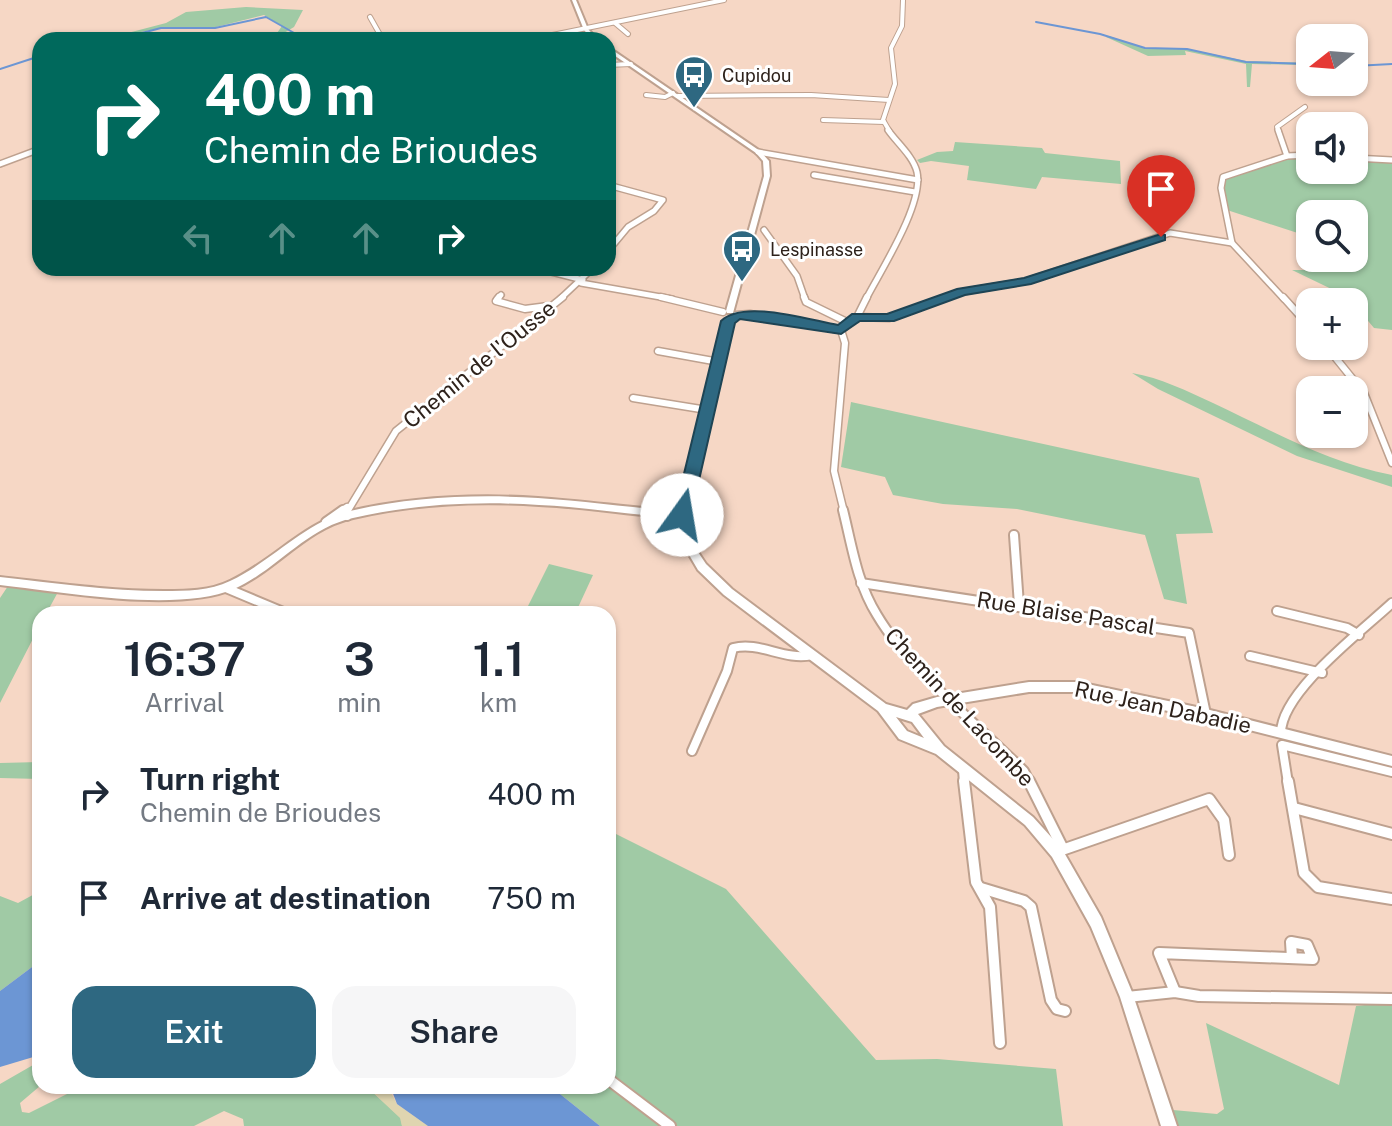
<!DOCTYPE html>
<meta charset="utf-8">
<style>
:root{--surface:#fff;--page:#f6f6f7;--text:#1f2937;--muted:#747a83;--accent:#2e6881}
body{margin:0;font-family:"Public Sans",sans-serif;background:var(--page);color:var(--text);height:100vh;display:flex;flex-direction:column;font-size:30px;white-space:nowrap}
*{box-sizing:border-box;margin:0}
p{font-size:26px;color:var(--muted)}
.icon{flex:none;width:44px;height:44px;fill:none;stroke:currentColor;stroke-width:2;stroke-linecap:round;stroke-linejoin:round}
.map{position:relative;flex:1;overflow:hidden}
.side{position:absolute;left:32px;top:606px;width:584px;height:488px;display:flex;flex-direction:column;background:var(--surface);border-radius:24px;box-shadow:0 2px 6px #0004}
.side>*{flex:none}
.banner{position:absolute;left:32px;top:32px;width:584px;height:244px;border-radius:24px;box-shadow:0 2px 6px #0004;background:#00695c;color:#fff;overflow:hidden}
.needle{width:52px;rotate:253deg}
.fabs{position:absolute;left:1296px;top:24px;display:grid;gap:16px}
.fabs a{display:grid;place-items:center;width:72px;height:72px;border-radius:16px;background:var(--surface);box-shadow:0 2px 6px #0004;font-size:40px}
.pin{position:absolute;display:grid;place-items:center;width:68px;height:68px;color:#fff;margin:-82px -34px;border-radius:50% 50% 50% 0;rotate:-45deg;box-shadow:0 0 8px #0007}
.pin .icon{rotate:45deg}
.me{position:absolute;width:88px;margin:-44px;rotate:13deg;stroke-linejoin:round;filter:drop-shadow(0 0 6px #0008)}
.turn{display:flex;align-items:center;gap:28px;height:168px;padding:0 40px;font-size:36px}
.turn .icon{width:104px;height:104px;stroke-width:2.5}
.turn b{display:block;font-size:56px;line-height:68px}
.lanes{display:flex;align-items:center;height:76px;padding:0 40px;background:#0003;justify-content:center;gap:40px;direction:ltr}
.lanes .off{opacity:.35}
.eta{display:flex;justify-content:space-evenly;align-items:center;height:136px;text-align:center}
.eta b{font-size:48px;font-weight:600;line-height:56px}
.action{display:flex;gap:16px;margin-top:auto;padding:16px 40px}
.action a{flex:1;height:92px;border-radius:24px;background:var(--accent);color:#fff;font-size:32px;font-weight:600;line-height:92px;text-align:center}
.action a+a{background:var(--page);color:var(--text)}
ul{padding:0;list-style:none}
li{display:flex;align-items:center;gap:24px;height:104px;padding:0 40px}
li div{flex:1}
li b{display:block;font-size:30px}
li em{font-style:normal}
.map>svg:first-child{display:block}
</style>
<div class="map">
<svg width="1392" height="1126" viewBox="0 0 1392 1126">
<rect width="100%" height="100%" fill="#f6d7c5"/>
<g fill="#a0caa5">
<polygon points="246,7 303,10 294,27 272,40 282,26 264,15 216,27 166,27 101,40 166,23 186,12"/>
<polygon points="1109,36 1144,48 1188,49 1246,61 1310,63 1311,82 1305,92 1309,71 1305,65 1252,64 1250,87 1247,87 1246,64 1185,51 1186,55 1148,56 1106,37"/>
<polygon points="955,142 1042,148 1045,153 1120,161 1121,184 1042,177 1036,189 967,180 969,166 931,161 920,163 917,160 937,152 953,151"/>
<polygon points="1292,156 1310,156 1310,170 1354,170 1354,159 1392,161 1392,330 1374,328 1348,297 1292,270 1358,270 1349,258 1354,258 1354,214 1310,214 1310,237 1227,210 1223,182 1226,178"/>
<path d="M1132,373c29,5 55,18 81,30 58,27 115,60 179,72v12l-95,-31 -139,-67z"/>
<polygon points="851,402 1199,478 1213,533 1176,534 1187,604 1164,599 1145,535 1017,509 943,504 893,495 885,477 841,467"/>
<polygon points="549,564 593,575 575,614 524,614"/>
<polygon points="10,583 58,592 46,614 40,614 40,625 0,703 0,598"/>
<polygon points="40,762 40,779 0,778 0,763"/>
<polygon points="608,830 726,889 876,1060 937,1059 1056,1069 1063,1126 600,1126 550,1086 608,1086"/>
<polygon points="40,891 40,961 0,991 0,896 18,903"/>
<polygon points="1392,1002 1392,1126 1178,1126 1173,1110 1217,1114 1224,1109 1206,1023 1339,1085 1356,1006"/>
<polygon points="40,1061 40,1086 20,1103 22,1112 29,1113 83,1086 366,1086 401,1118 402,1126 244,1126 243,1119 224,1111 194,1126 0,1126 0,1084"/>
</g>
<polygon fill="#dfd5b0" points="366,1086 388,1087 397,1104 428,1126 402,1126 400,1118"/>
<g fill="#6c96d4">
<polygon points="40,961 40,1055 0,1067 0,991"/>
<polygon points="386,1086 550,1086 600,1126 428,1126 397,1104 392,1091"/>
</g>
<g fill="none" stroke-linecap="round" stroke-linejoin="round">
<g stroke="#6c96d4" stroke-width="2">
<polyline points="1036,22 1100,34 1145,48 1187,49 1246,62 1310,64"/>
<polyline points="115,40 161,28 215,28 266,17 303,38 315,40"/>
<polyline points="1354,66 1392,64"/>
<polyline points="0,69 40,56"/>
</g>
<defs>
<g id="street-far4">
<polyline points="370,17 383,40"/>
<polyline points="615,23 628,34"/>
<polyline points="528,40 724,0"/>
<polyline points="608,65 631,64"/>
<polyline points="646,95 665,97 673,93"/>
<polyline points="678,96 811,95 889,100"/>
<polyline points="823,120 884,122"/>
<polyline points="890,132 883,120 895,84 891,48 902,26 903,0"/>
<polyline points="1279,132 1277,127 1305,107"/>
</g>
<g id="street-far3">
<polyline points="1278,130 1287,156"/>
<polyline points="758,152 918,180"/>
<polyline points="1354,158 1392,160"/>
<polyline points="0,164 40,149"/>
<polyline points="814,175 915,192"/>
<polyline points="608,185 663,200 654,211 628,227 608,251"/>
<polyline points="764,230 797,276 805,299"/>
<polyline points="1232,243 1284,299"/>
<polyline points="536,268 583,280"/>
<polyline points="581,283 672,299"/>
<polyline points="497,299 501,295"/>
<polyline points="560,299 593,268"/>
<path d="M866,299c15,-29 58,-95 51,-127 -4,-16 -20,-29 -29,-42"/>
<polyline points="941,299 962,292 1026,281 1170,233 1232,243 1221,188 1223,177 1287,156 1310,155"/>
</g>
<g id="street-far2">
<polyline points="499,297 496,301 525,309 548,306"/>
<polyline points="661,297 723,312"/>
<polyline points="804,297 806,302 849,323"/>
<polyline points="1283,297 1310,327"/>
<polyline points="736,315 750,314 841,330 857,317 889,318 947,297"/>
<polyline points="857,317 867,297"/>
<polyline points="841,330 845,343 834,471 844,512"/>
<polyline points="1326,346 1364,393 1392,463"/>
<polyline points="658,351 719,362"/>
<polyline points="633,398 707,410"/>
<polyline points="340,512 347,507"/>
<polyline points="347,512 396,431 563,297"/>
</g>
<g id="street-far1">
<polyline points="347,510 347,516"/>
<path d="M843,510c9,36 14,73 34,105 34,57 100,109 147,156l6,12"/>
<polyline points="326,522 343,510"/>
<polyline points="1014,535 1019,605"/>
<polyline points="861,583 1189,633 1206,714"/>
<polyline points="226,588 288,614"/>
<polyline points="1277,611 1347,628 1359,635"/>
<polyline points="1250,656 1322,673"/>
<path d="M1281,733c0,-41 81,-102 111,-130"/>
<path d="M692,751l35,-80 6,-23c27,-7 51,13 79,7"/>
<polyline points="963,770 964,783"/>
<polyline points="1288,783 1282,745 1392,772"/>
</g>
<g id="street">
<polyline points="964,781 976,882 990,907 1000,1043"/>
<polyline points="1029,781 1063,849"/>
<polyline points="1288,781 1304,873 1318,887 1392,899"/>
<polyline points="1294,808 1392,834"/>
<polyline points="1062,850 1209,799 1224,820 1229,855"/>
<polyline points="981,888 1024,901 1031,907 1051,1000 1057,1009 1065,1011"/>
<polyline points="1175,992 1159,953 1313,959 1307,945 1291,942 1292,958"/>
<polyline points="1127,997 1175,992 1199,996 1392,999"/>
<polyline points="608,1079 670,1126"/>
</g>
<g id="secondary">
<polygon points="572,0 576,0 588,29 598,40 593,40 584,30"/>
<polygon points="608,47 760,151 769,161 770,176 733,313 727,313 726,311 764,176 763,161 756,153 608,51"/>
<path d="M725,319h3l4,2 -45,194 9,34 10,15 26,25 154,115 21,6 6,-6 24,-7 92,-15h49l128,27 186,47v10l-186,-47 -128,-27h-49l-92,15 -19,7 26,32 89,71 29,32 39,68 31,75 45,134h-16l-41,-129 -29,-70 -39,-70 -27,-32 -89,-71 -37,-15 -21,-28 -154,-116 -26,-25 -10,-17 -10,-35c-46,-3 -92,-11 -139,-13 -61,-4 -126,-1 -186,13 -47,10 -76,52 -119,71 -57,24 -172,3 -234,-4v-8c54,6 109,14 164,14 22,0 46,0 66,-10 43,-20 73,-58 120,-70 61,-14 126,-17 188,-13 47,3 94,10 140,13zM896,717l16,5 12,16 -17,-7z"/>
</g>
</defs>
<use href="#street-far4" stroke="#bea18f" stroke-width="6"/>
<use href="#street-far3" stroke="#bea18f" stroke-width="8"/>
<use href="#street-far2" stroke="#bea18f" stroke-width="9"/>
<use href="#street-far1" stroke="#bea18f" stroke-width="12"/>
<use href="#street" stroke="#bea18f" stroke-width="14"/>
<use href="#secondary" stroke="#bea18f" stroke-width="4"/>
<use href="#street-far4" stroke="#fff" stroke-width="4"/>
<use href="#street-far3" stroke="#fff" stroke-width="5"/>
<use href="#street-far2" stroke="#fff" stroke-width="6"/>
<use href="#street-far1" stroke="#fff" stroke-width="8"/>
<use href="#street" stroke="#fff" stroke-width="10"/>
<use href="#secondary" fill="#fff" fill-rule="evenodd"/>
</g>
<path fill="#2e6881" stroke="#1e4454" stroke-width="2" d="M1161,234l4,1v5l-134,44 -66,11 -71,26h-34l-19,13 -101,-15 -5,4 -44,192 -2,4h-13l-2,-4 47,-194c22,-22 88,-1 117,4l14,-11h35l70,-25 67,-11z"/>
<defs>
<symbol id="bus-pin" viewBox="-11 -11 22 30"><path d="M0 17L-7.5 6A9.5 9.5 0 1 1 7.5 6Z" fill="#2e6881" stroke="#fff"/><path d="M-5-6H5V4H4V6H2V4H-2V6H-4V4H-5ZM-3.5-4V0h7V-4ZM-3.5 1.2v1.5H-2V1.2ZM2 1.2v1.5H3.5V1.2Z" fill="#fff"/></symbol>
</defs>
<g fill-rule="evenodd">
<use href="#bus-pin" x="672" y="53" width="44" height="60"/>
<use href="#bus-pin" x="720" y="227" width="44" height="60"/>
</g>
<g text-anchor="middle" dominant-baseline="central" stroke-width="6" stroke-linejoin="round" paint-order="stroke">
<g font-size="18" fill="#2e221b" stroke="#fff" text-anchor="start">
<text x="722" y="75">Cupidou</text>
<text x="770" y="249">Lespinasse</text>
</g>
<g font-size="22" fill="#2e221b" stroke="#fff">
<text transform="translate(479 364) rotate(-39)">Chemin de l'Ousse</text>
<text transform="translate(1066 613) rotate(9)">Rue Blaise Pascal</text>
<text transform="translate(960 707) rotate(47)">Chemin de Lacombe</text>
<text transform="translate(1163 707) rotate(12)">Rue Jean Dabadie</text>
</g>
</g>
</svg>
<div class="fabs">
<a><svg class="needle" viewBox="-14 -14 28 28"><path d="M0-13l5 13h-10z" fill="#e53935"/><path d="M0 13l5-13h-10z" fill="#747a83"/></svg></a>
<a><svg class="icon" aria-label="sound" viewBox="0 0 24 24"><path d="M4 9h4l5-4v14l-5-4H4zM17 9q2 3 0 6"/></svg></a>
<a><svg class="icon" aria-label="search" viewBox="0 0 24 24"><circle cx="10" cy="10" r="6"/><path d="M15 15l6 6"/></svg></a>
<a>+</a>
<a>−</a>
</div>
<div class="pin" style="left:1161px;top:237px;background:#d93025"><svg class="icon" aria-label="arrive" viewBox="0 0 24 24"><path d="M6 21V4h12l-3 4 3 4H6"/></svg></div>
<svg class="me" style="left:682px;top:515px" viewBox="-20 -20 40 40"><circle r="19" fill="#fff"/><path d="M0-13L10 11 0 6-10 11z" fill="#2e6881"/></svg>
<div class="banner">
<div class="turn"><svg class="icon" aria-label="right" viewBox="0 0 24 24"><path d="M7 20v-9h11M14 6l5 5-5 5"/></svg><div><b>400 m</b>Chemin de Brioudes</div></div>
<div class="lanes"><svg class="icon off" aria-label="left" viewBox="0 0 24 24"><path d="M17 20v-9H6M10 6l-5 5 5 5"/></svg><svg class="icon off" aria-label="ahead" viewBox="0 0 24 24"><path d="M12 20V5M6 11l6-6 6 6"/></svg><svg class="icon off" aria-label="ahead" viewBox="0 0 24 24"><path d="M12 20V5M6 11l6-6 6 6"/></svg><svg class="icon" aria-label="right" viewBox="0 0 24 24"><path d="M7 20v-9h11M14 6l5 5-5 5"/></svg></div>
</div>
<section class="side">
<div class="eta">
<div><b>16:37</b><p>Arrival</p></div>
<div><b>3</b><p>min</p></div>
<div><b>1.1</b><p>km</p></div>
</div>
<ul>
<li><svg class="icon" aria-label="right" viewBox="0 0 24 24"><path d="M7 20v-9h11M14 6l5 5-5 5"/></svg><div><b>Turn right</b><p>Chemin de Brioudes</p></div><em>400 m</em></li>
<li><svg class="icon" aria-label="arrive" viewBox="0 0 24 24"><path d="M6 21V4h12l-3 4 3 4H6"/></svg><div><b>Arrive at destination</b></div><em>750 m</em></li>
</ul>
<div class="action"><a>Exit</a><a>Share</a></div>
</section>
</div>
